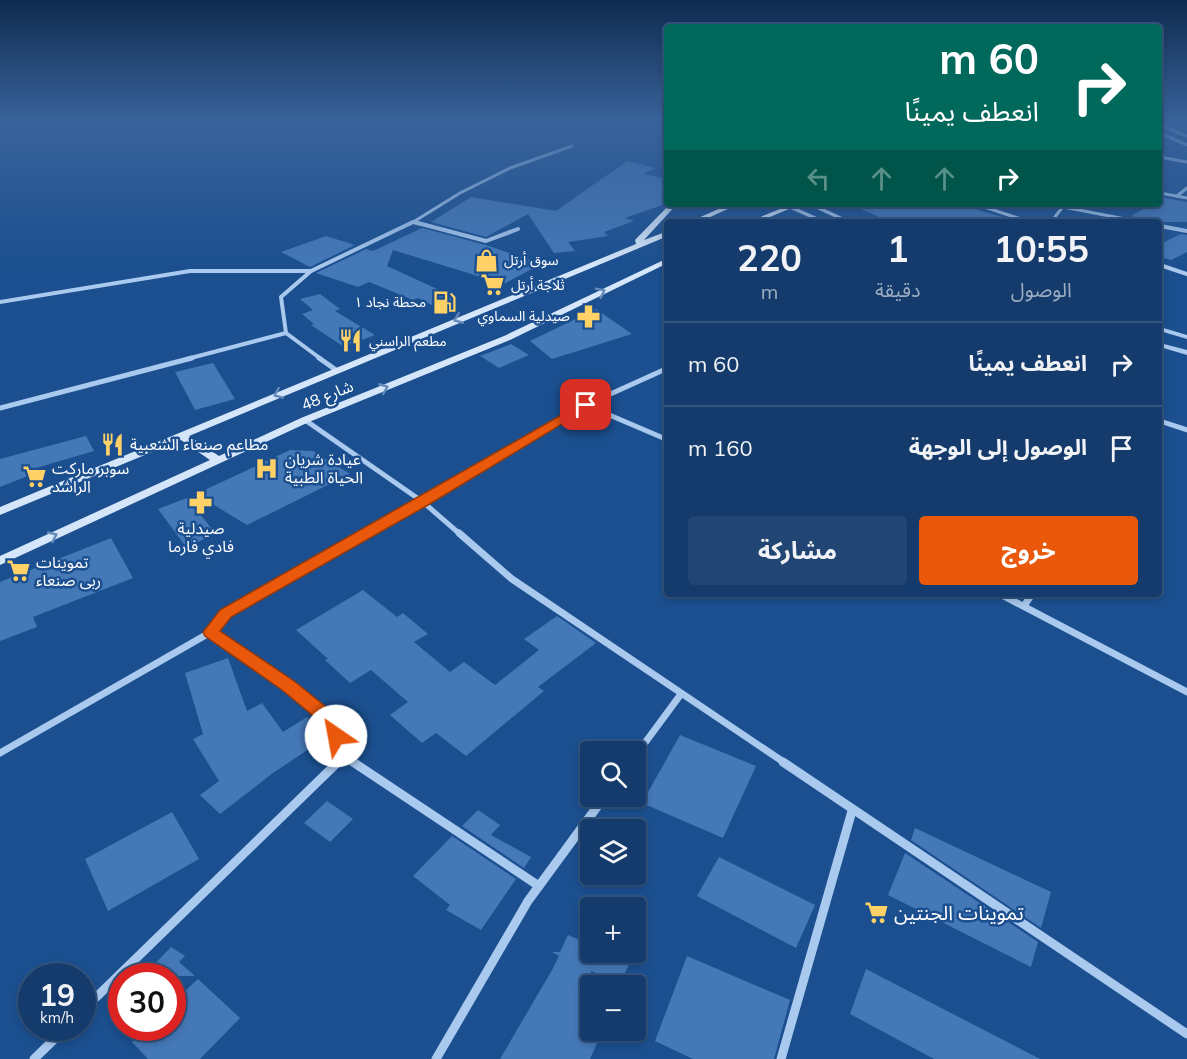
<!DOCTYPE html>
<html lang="ar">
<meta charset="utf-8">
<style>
:root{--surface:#143b6b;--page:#214673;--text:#f1f3f6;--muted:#9dadc1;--line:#33557e;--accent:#ea580c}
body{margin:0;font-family:Mulish,"Noto Sans Arabic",sans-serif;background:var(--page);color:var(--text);direction:rtl;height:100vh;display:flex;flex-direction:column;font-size:22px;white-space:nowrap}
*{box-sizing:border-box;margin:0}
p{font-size:20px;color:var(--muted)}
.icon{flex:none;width:33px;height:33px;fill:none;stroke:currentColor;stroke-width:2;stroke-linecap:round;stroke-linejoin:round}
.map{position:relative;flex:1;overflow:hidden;direction:ltr}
.sheet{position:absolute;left:664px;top:219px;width:498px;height:378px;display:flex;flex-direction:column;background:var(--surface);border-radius:6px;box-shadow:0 3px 9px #0003,0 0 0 2px var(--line);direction:rtl}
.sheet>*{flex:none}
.hud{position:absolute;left:664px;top:24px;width:498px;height:183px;border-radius:6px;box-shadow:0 3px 9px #0003,0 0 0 2px var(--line);direction:rtl;background:#00695c;color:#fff;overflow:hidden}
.tools{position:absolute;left:580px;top:741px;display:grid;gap:12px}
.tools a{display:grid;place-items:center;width:66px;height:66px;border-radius:6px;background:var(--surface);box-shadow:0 3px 9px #0003,0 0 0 2px var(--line);font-size:30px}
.speed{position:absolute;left:18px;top:963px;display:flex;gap:12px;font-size:30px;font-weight:700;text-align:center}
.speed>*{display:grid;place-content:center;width:78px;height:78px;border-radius:50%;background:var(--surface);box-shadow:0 3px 9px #0003,0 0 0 2px var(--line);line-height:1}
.speed small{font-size:15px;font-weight:400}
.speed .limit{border:9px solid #d22;background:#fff;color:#111}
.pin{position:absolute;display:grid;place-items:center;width:51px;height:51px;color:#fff;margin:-26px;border-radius:12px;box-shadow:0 3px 9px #0006}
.me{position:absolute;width:66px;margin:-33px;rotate:327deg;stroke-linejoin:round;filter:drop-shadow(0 0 4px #0008)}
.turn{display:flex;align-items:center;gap:21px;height:126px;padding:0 24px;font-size:27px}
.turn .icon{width:78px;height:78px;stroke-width:2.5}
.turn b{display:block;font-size:42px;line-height:51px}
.lanes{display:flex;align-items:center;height:57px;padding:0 24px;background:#0003;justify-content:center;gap:30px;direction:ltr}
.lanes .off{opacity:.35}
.eta{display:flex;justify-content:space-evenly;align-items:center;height:102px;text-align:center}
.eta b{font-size:36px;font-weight:700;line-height:42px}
.button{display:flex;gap:12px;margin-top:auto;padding:12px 24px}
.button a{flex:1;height:69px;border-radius:6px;background:var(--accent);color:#fff;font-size:24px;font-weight:700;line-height:69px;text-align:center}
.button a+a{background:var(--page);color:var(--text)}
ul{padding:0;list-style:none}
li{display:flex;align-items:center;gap:18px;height:84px;padding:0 24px;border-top:2px solid var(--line)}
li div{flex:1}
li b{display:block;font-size:22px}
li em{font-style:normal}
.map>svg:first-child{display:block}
</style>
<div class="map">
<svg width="1187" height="1059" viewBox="0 0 1187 1059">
<rect width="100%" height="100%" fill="#1b4f8f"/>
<g fill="#4478b7">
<polygon points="627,161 656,168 643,174 668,179 668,203 625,218 634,221 604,232 608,236 568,242 575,251 554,253 528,214 486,237 431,222 471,197 556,211"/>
<polygon points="1160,197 1187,202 1187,222 1145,222 1142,219 1131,216 1152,204 1160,204"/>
<polygon points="849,204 959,204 1005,218 1004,222 891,222"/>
<polygon points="422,228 486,245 541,264 504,284 393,250 387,266 459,299 438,308 418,298 413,300 369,282 358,287 316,273 366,249 373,251"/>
<polygon points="1181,234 1187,235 1187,252 1171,260 1160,257 1160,244"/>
<polygon points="326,236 355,245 310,267 281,252"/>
<polygon points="320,294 340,309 335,311 375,335 344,347 311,325 314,324 302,314 313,310 300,299"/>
<polygon points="596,309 632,334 552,359 530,341"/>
<polygon points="511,344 529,355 499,368 480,356"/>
<polygon points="213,363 235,399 195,410 175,372"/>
<polygon points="86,436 94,451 26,471 30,475 0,487 0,459"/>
<polygon points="290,450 313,451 350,474 247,525 196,494"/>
<polygon points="187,498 216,534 186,547 158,509"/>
<polygon points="111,538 133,578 33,617 37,627 0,641 0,582"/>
<polygon points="363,590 397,617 403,613 428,634 414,642 450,672 464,662 495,685 539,650 524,639 557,616 596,643 538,687 544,691 466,756 436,733 422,743 390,715 408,702 371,670 350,683 325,660 328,659 296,630"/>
<polygon points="228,658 247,711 262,703 283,732 307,717 327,737 273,773 220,814 200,795 219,781 193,739 203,734 185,673"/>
<polygon points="680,735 756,766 723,838 642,803"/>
<polygon points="327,801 353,819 330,842 304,823"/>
<polygon points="478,810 500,825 491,835 531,857 524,868 462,826"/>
<polygon points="172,812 199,859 108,911 85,859"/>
<polygon points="915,828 1051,892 1041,928 911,840"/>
<polygon points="452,836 516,879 481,930 446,910 450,905 413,876"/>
<polygon points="905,853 1038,942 1031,967 888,895"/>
<polygon points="719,857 815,905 796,948 697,896"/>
<polygon points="568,935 584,942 579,952 634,952 620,985 591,971 591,1030 603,1030 590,1059 500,1059 552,970 559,956 552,952 560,952"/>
<polygon points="171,947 185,956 179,962 195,976 143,976"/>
<polygon points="687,956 790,1000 774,1059 693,1059 655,1041"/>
<polygon points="866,969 1040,1059 934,1059 850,1014"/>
<polygon points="198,979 240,1018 200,1059 148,1059 132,1042 147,1028 172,1028 172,1003"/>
</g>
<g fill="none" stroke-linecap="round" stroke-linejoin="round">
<g stroke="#a9c9ee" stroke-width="3">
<polyline points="1160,125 1187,136"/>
<polyline points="1160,133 1187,145"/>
<polyline points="1160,157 1187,162"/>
<polyline points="1160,193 1187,198"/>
<polyline points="1177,196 1187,188"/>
<polyline points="975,204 1030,222"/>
<polyline points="1063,207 1141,222"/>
<polyline points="413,222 419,224"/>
<polyline points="1051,222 1065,204"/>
<polyline points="410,224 460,193 510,168 572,146"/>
</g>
<g stroke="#a9c9ee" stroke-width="4">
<polyline points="414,222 486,241 518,229"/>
<polyline points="1160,226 1187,231"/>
<polyline points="1160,265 1187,274"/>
<polyline points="0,302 190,271 311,271"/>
<polyline points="187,359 286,333"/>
<polyline points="321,359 286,333 281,297 311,271 413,222"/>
</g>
<g stroke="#a9c9ee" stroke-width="5">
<polyline points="319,358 336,370"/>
<polyline points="586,405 668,440"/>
<polyline points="0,408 192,358"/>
<polyline points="305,420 423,502 461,535"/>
<polyline points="1160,421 1187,430"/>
<polyline points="365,535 586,405 668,368"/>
</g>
<g stroke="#a9c9ee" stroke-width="7">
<polyline points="459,533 512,579 785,763"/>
<polyline points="1000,594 1187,692"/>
<polyline points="1024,606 1032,594"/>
<polyline points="0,753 211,632"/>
<polyline points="636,755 681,694"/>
<polyline points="344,756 355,763"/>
<polyline points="337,763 344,756 330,720 288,686 211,632 226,614 368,533"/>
</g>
<g stroke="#a9c9ee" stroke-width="9">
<polyline points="353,762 539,886"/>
<polyline points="783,762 1187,1034"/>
<polyline points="82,1011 338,762"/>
<polyline points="34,1059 66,1028"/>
<polyline points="436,1059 528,901 605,796"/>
<polyline points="781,1059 852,811"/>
</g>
<g fill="#a9c9ee" fill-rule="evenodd">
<polygon points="806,204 814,204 853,222 845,222"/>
<polygon points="786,205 790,205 828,222 820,222 786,207"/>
<polygon points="1160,327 1187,335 1187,339 1160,331"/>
<polygon points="1160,343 1187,350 1187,355 1160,347"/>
</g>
<g fill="#d6e6fa" fill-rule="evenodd">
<polygon points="664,119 668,119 668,122 664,120"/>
<polygon points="670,204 677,204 644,240 668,231 668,236 189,436 219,456 301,418 504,336 668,258 668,263 510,340 309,422 0,565 0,556 210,460 181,440 0,515 0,507 636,244 635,240"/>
<polygon points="730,204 739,204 699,222 689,222"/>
<polygon points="792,204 801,204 758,222 748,222"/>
</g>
</g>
<defs><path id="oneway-chevron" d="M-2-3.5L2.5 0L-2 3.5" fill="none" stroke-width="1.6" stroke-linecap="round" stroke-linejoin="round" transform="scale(1.5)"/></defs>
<g stroke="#668bba">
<use href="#oneway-chevron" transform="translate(601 292) rotate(-26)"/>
<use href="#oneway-chevron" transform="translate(458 319) rotate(157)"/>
<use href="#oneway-chevron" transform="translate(384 388) rotate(-22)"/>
<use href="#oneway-chevron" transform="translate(278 394) rotate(157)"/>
<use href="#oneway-chevron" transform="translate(53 536) rotate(-25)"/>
</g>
<linearGradient id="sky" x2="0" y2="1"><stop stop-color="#0f2b4f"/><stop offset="0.45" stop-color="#39639b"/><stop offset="1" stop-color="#39639b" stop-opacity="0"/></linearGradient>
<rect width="1187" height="267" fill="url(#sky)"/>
<polygon fill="#ea580c" stroke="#983908" stroke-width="1.5" points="586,401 592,405 590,407 428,505 231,617 220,631 294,681 336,715 344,736 342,741 330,741 323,724 282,690 205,636 203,632 220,610"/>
<defs>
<symbol id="shop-bare" viewBox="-9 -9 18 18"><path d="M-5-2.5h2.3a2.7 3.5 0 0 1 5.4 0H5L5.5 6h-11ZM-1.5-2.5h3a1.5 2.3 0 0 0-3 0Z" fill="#ffd166" stroke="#1b4f8f" stroke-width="2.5" paint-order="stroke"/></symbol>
<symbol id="supermarket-bare" viewBox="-9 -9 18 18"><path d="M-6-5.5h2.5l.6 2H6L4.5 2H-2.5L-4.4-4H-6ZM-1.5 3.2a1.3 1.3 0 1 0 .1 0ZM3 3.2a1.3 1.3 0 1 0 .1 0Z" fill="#ffd166" stroke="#1b4f8f" stroke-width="2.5" paint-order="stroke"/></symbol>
<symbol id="fuel-bare" viewBox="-9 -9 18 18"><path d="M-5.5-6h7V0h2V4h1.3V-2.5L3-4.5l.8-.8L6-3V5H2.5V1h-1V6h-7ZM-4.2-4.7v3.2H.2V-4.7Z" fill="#ffd166" stroke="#1b4f8f" stroke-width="2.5" paint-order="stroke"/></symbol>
<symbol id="pharmacy-bare" viewBox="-9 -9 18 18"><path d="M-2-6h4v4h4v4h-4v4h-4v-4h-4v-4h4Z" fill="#ffd166" stroke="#1b4f8f" stroke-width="2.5" paint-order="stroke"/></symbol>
<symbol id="restaurant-bare" viewBox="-9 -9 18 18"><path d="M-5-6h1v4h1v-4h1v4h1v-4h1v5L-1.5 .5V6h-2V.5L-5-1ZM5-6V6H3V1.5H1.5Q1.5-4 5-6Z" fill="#ffd166" stroke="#1b4f8f" stroke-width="2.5" paint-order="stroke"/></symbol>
<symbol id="hospital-bare" viewBox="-9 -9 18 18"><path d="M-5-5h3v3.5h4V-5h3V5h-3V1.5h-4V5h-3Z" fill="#ffd166" stroke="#1b4f8f" stroke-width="2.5" paint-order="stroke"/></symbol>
</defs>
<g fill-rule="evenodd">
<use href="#shop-bare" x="470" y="244" width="33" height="33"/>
<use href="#supermarket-bare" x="476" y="268" width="33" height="33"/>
<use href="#fuel-bare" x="428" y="286" width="33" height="33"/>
<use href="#pharmacy-bare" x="572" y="300" width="33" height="33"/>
<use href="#restaurant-bare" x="334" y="324" width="33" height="33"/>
<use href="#restaurant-bare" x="96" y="428" width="33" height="33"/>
<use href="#hospital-bare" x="250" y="452" width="33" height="33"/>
<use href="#supermarket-bare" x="18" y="460" width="33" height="33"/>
<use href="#pharmacy-bare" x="184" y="486" width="33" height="33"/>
<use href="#supermarket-bare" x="2" y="554" width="33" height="33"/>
<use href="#supermarket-bare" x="860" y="896" width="33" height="33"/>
</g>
<g text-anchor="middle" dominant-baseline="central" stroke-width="5" stroke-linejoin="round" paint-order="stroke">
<g font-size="14" fill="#fff" stroke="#1b4f8f" text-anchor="start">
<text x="504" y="260">سوق أرتل</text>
<text x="511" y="285">ثلاجة أرتل</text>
<text x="426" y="302" text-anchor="end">محطة نجاد ١</text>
<text x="570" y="316" text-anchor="end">صيدلية السماوي</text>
<text x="369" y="341">مطعم الراسني</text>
</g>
<g font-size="16" fill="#fff" stroke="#1b4f8f">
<text transform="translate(327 395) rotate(-22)">شارع 48</text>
</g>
<g font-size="16" fill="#fff" stroke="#1b4f8f" text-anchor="start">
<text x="130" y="444">مطاعم صنعاء الشعبية</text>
<text x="285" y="459">عيادة شريان<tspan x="285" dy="18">الحياة الطبية</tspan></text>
<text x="52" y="468">سوبر ماركت<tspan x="52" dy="18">الراشد</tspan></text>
<text x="201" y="528" text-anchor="middle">صيدلية<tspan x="201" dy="18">فادي فارما</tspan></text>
<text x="36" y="562">تموينات<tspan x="36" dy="18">ربى صنعاء</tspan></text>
</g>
<g font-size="20" fill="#fff" stroke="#1b4f8f" text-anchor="start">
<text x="894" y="912">تموينات الجنتين</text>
</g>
</g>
</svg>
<div class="tools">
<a><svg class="icon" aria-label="search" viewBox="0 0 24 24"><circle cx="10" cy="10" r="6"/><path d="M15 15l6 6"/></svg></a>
<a><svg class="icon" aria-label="layers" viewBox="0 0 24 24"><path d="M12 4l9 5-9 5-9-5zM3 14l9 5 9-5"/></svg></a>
<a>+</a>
<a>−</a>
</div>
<div class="speed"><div>19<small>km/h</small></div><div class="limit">30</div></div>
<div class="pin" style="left:586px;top:405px;background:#d93025"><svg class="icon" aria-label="arrive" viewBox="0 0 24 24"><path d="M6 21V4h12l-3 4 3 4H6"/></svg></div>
<svg class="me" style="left:336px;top:736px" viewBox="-20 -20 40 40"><circle r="19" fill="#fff"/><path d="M0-13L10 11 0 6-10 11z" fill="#ea580c"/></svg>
<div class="hud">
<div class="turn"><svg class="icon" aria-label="right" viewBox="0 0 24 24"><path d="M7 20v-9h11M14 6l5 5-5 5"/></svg><div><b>60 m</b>انعطف يمينًا</div></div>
<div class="lanes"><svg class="icon off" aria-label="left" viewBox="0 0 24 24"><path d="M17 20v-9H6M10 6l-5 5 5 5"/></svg><svg class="icon off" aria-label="ahead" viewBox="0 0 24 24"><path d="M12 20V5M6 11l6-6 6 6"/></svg><svg class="icon off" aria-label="ahead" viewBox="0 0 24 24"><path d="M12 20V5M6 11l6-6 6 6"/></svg><svg class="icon" aria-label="right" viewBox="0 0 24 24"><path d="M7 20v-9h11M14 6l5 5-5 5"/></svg></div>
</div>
<section class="sheet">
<div class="eta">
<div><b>10:55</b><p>الوصول</p></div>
<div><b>1</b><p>دقيقة</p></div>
<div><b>220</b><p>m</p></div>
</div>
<ul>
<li><svg class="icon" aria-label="right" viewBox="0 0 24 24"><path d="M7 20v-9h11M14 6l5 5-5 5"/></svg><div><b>انعطف يمينًا</b></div><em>60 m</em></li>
<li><svg class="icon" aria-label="arrive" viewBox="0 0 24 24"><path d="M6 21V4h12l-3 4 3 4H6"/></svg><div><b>الوصول إلى الوجهة</b></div><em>160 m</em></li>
</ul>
<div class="button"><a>خروج</a><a>مشاركة</a></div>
</section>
</div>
